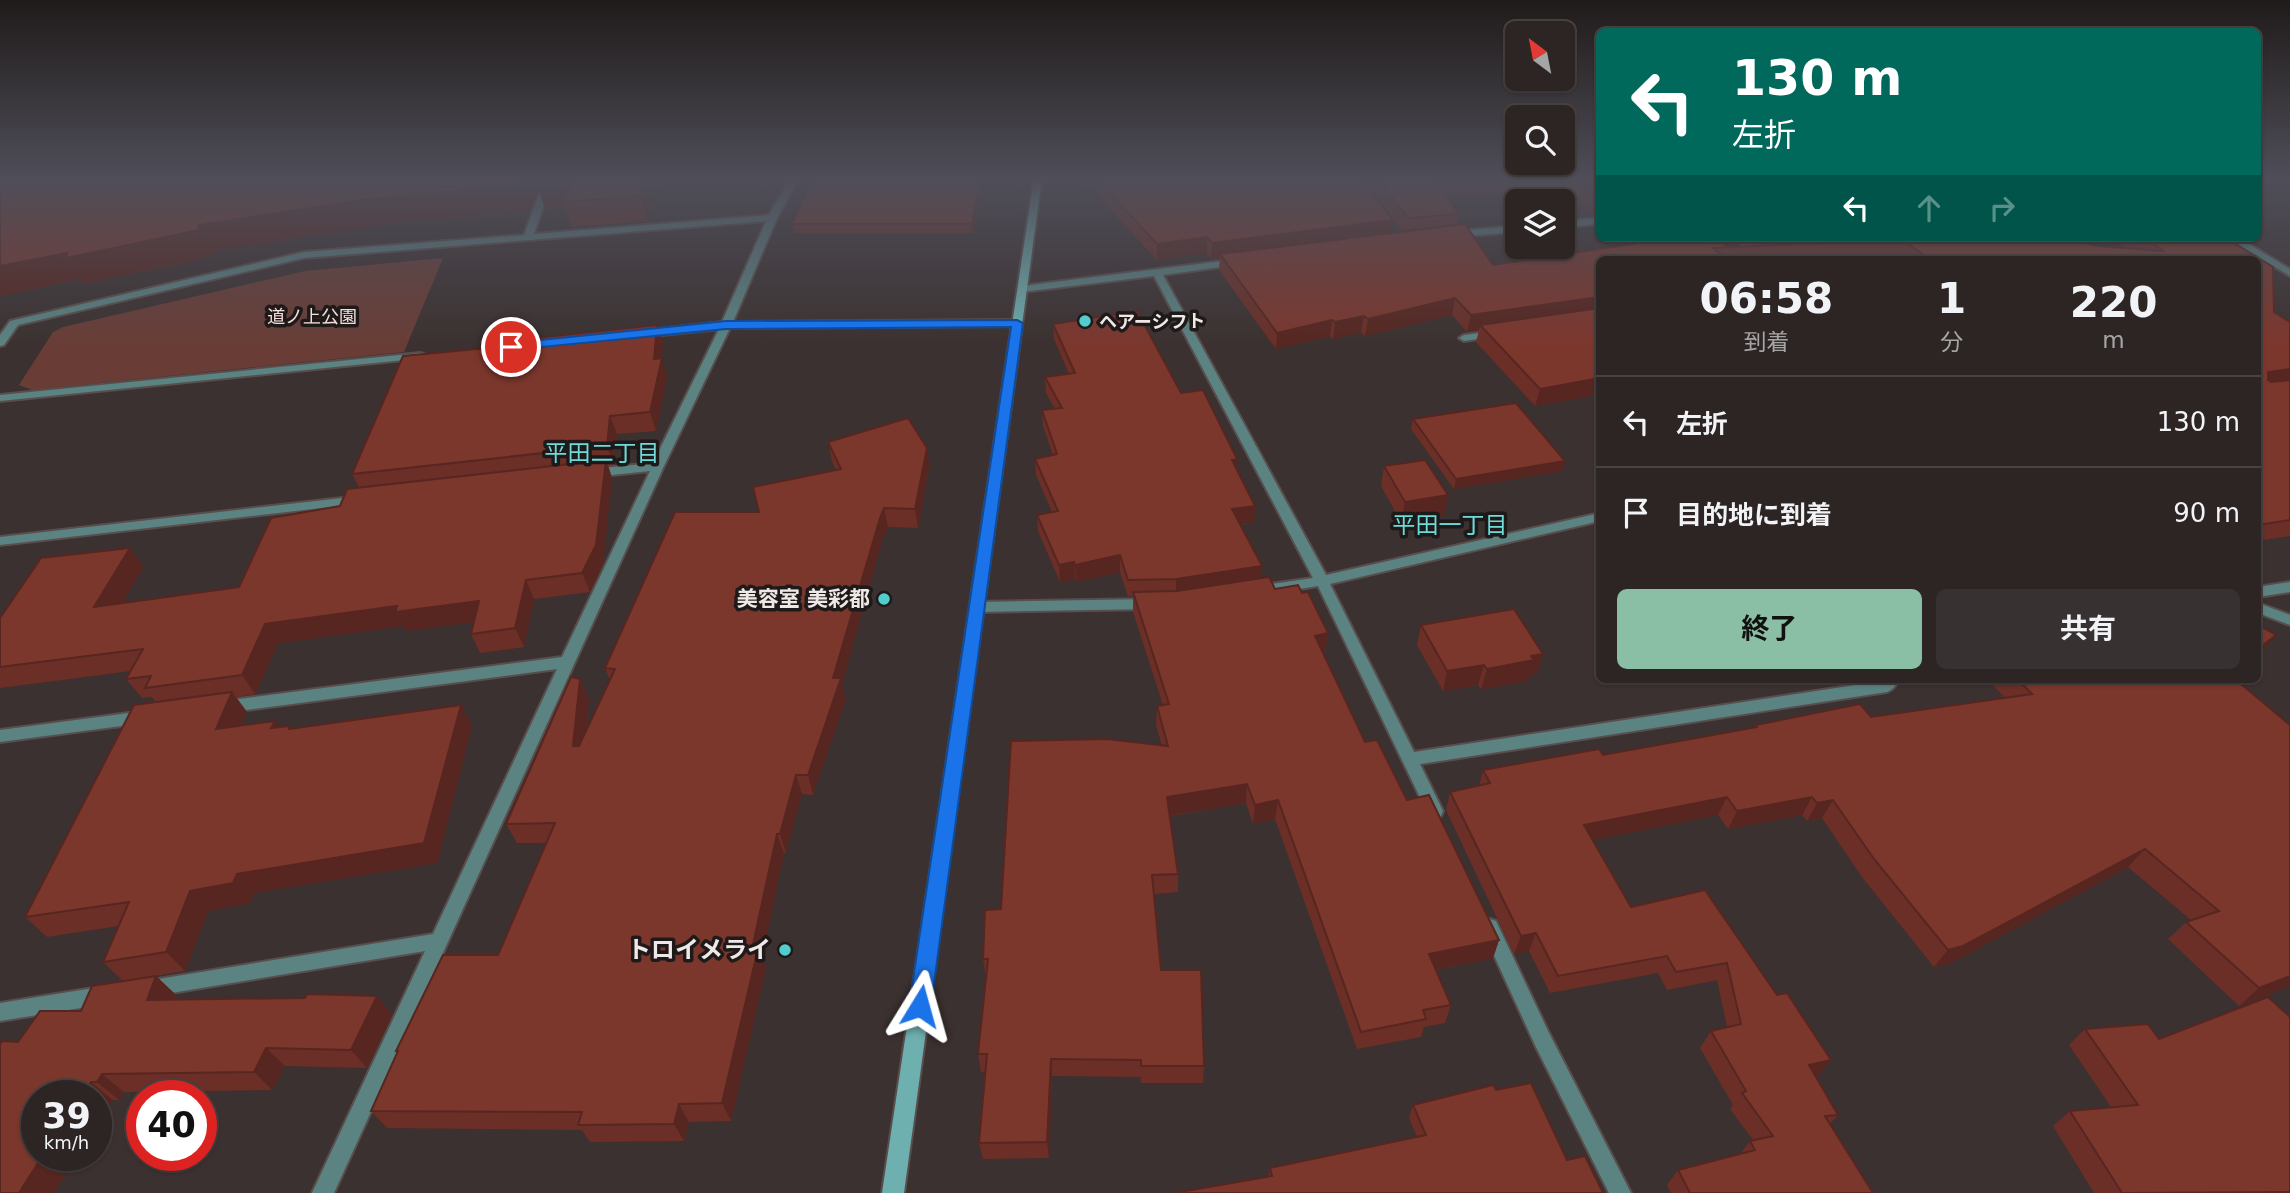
<!DOCTYPE html>
<html lang="ja">
<meta charset="utf-8">
<style>
:root{--surface:#2c2524;--page:#383131;--text:#f1f3f6;--muted:#a6a5a6;--line:#484241;--accent:#8abfa5}
body{margin:0;font-family:"DejaVu Sans","Noto Sans JP",sans-serif;background:var(--page);color:var(--text);height:100vh;display:flex;flex-direction:column;font-size:26px;white-space:nowrap}
*{box-sizing:border-box;margin:0}
p{font-size:23px;color:var(--muted)}
.icon{flex:none;width:38px;height:38px;fill:none;stroke:currentColor;stroke-width:2;stroke-linecap:round;stroke-linejoin:round}
.map{position:relative;flex:1;overflow:hidden}
.panel{position:absolute;left:1596px;top:256px;width:665px;height:427px;display:flex;flex-direction:column;background:var(--surface);border-radius:10px;box-shadow:0 2px 5px #0004,0 0 0 2px var(--line)}
.panel>*{flex:none}
.hud{position:absolute;left:1596px;top:28px;width:665px;height:214px;border-radius:10px;box-shadow:0 2px 5px #0004,0 0 0 2px var(--line);background:#00695c;color:#fff;overflow:hidden}
.needle{width:46px;rotate:328deg}
.fabs{position:absolute;left:1505px;top:21px;display:grid;gap:14px}
.fabs a{display:grid;place-items:center;width:70px;height:70px;border-radius:10px;background:var(--surface);box-shadow:0 2px 5px #0004,0 0 0 2px var(--line);font-size:35px}
.speed{position:absolute;left:21px;top:1080px;display:flex;gap:14px;font-size:35px;font-weight:700;text-align:center}
.speed>*{display:grid;place-content:center;width:91px;height:91px;border-radius:50%;background:var(--surface);box-shadow:0 2px 5px #0004,0 0 0 2px var(--line);line-height:1}
.speed small{font-size:18px;font-weight:400}
.speed .limit{border:10px solid #d22;background:#fff;color:#111}
.pin{position:absolute;display:grid;place-items:center;width:60px;height:60px;color:#fff;margin:-30px;border:4px solid #fff;border-radius:50%;box-shadow:0 2px 7px #0007}
.me{position:absolute;width:77px;margin:-38px;rotate:8deg;stroke-linejoin:round;filter:drop-shadow(0 0 5px #0008)}
.turn{display:flex;align-items:center;gap:24px;height:147px;padding:0 21px;font-size:32px}
.turn .icon{width:91px;height:91px;stroke-width:2.5}
.turn b{display:block;font-size:49px;line-height:60px}
.lanes{display:flex;align-items:center;height:66px;padding:0 21px;background:#0003;justify-content:center;gap:35px;direction:ltr}
.lanes .off{opacity:.35}
.eta{display:flex;justify-content:space-evenly;align-items:center;height:119px;text-align:center}
.eta b{font-size:42px;font-weight:700;line-height:49px}
.primary-button{display:flex;gap:14px;margin-top:auto;padding:14px 21px}
.primary-button a{flex:1;height:80px;border-radius:10px;background:var(--accent);color:#111;font-size:28px;font-weight:700;line-height:80px;text-align:center}
.primary-button a+a{background:var(--page);color:var(--text)}
ul{padding:0;list-style:none}
li{display:flex;align-items:center;gap:21px;height:91px;padding:0 21px;border-top:2px solid var(--line)}
li div{flex:1}
li b{display:block;font-size:26px}
li em{font-style:normal}
.map>svg:first-child{display:block}
</style>
<div class="map">
<svg width="2290" height="1193" viewBox="0 0 2290 1193">
<rect width="100%" height="100%" fill="#3b3130"/>
<polygon fill="#693d36" points="443,258 404,352 32,390 19,385 53,332 63,327 305,271"/>
<g fill="none" stroke-linecap="round" stroke-linejoin="round">
<defs>
<g id="street">
<polygon points="545,178 553,178 534,234 769,215 791,178 799,178 777,218 733,322 1017,320 1022,323 1017,326 730,328 664,466 334,1193 312,1193 425,951 147,997 140,994 138,988 140,982 433,934 557,669 223,713 218,711 215,707 218,703 223,701 562,657 650,471 593,477 587,473 593,469 653,463 719,329 642,337 637,334 642,331 722,322 766,221 304,258 18,325 4,345 0,346 0,335 10,321 304,252 524,235"/>
<polygon points="1600,218 1600,224 1563,227 1563,221"/>
<polygon points="1517,226 1517,232 1455,237 1450,234 1455,231"/>
<polygon points="2227,238 2239,238 2290,269 2290,276"/>
<path d="M1238,259l5,3 -1,2 -79,11 163,300 274,-62v8l-270,63 84,168 468,-71 2,-2h15c-3,6 -5,10 -12,13l-467,72 23,47 -2,5 -6,2 -6,-2 -111,-230 -61,10 -7,-5 7,-5 56,-8 -159,-302 -132,16 -5,-3 5,-3z"/>
<polygon points="1494,331 1498,332 1498,336 1464,341 1459,338 1464,335"/>
<polygon points="420,353 424,354 424,358 0,401 0,395"/>
<polygon points="360,496 366,500 365,503 0,545 0,537"/>
<polygon points="2290,582 2290,592 2258,597 2258,587"/>
<polygon points="1151,599 1158,604 1151,609 977,612 970,607 977,602"/>
<polygon points="2258,603 2290,615 2290,625 2258,613"/>
<polygon points="144,711 149,713 152,717 149,721 144,723 0,742 0,730"/>
<polygon points="1490,919 1496,921 1549,1033 1631,1193 1609,1193 1535,1045 1481,927 1484,921"/>
<polygon points="106,986 113,989 115,995 113,1001 106,1004 0,1021 0,1003"/>
</g>
<polygon id="secondary" points="1034,178 1042,178 904,1193 882,1193"/>
</defs>
<use href="#street" stroke="#584e4d" stroke-width="4"/>
<use href="#secondary" stroke="#584e4d" stroke-width="4"/>
<use href="#street" fill="#5b8382" fill-rule="evenodd"/>
<use href="#secondary" fill="#6eafaf" fill-rule="evenodd"/>
</g>
<g fill="#6b2f27">
<polygon points="0,178 681,178 680,183 655,185 648,221 572,227 565,207 545,209 539,190 530,210 381,224 213,251 213,256 83,284 80,279 0,296"/>
<polygon points="812,178 984,178 973,233 794,233 792,224"/>
<polygon points="1085,178 1361,178 1393,220 1391,233 1403,232 1363,178 1600,178 1600,216 1596,216 1570,191 1447,197 1459,214 1456,225 1465,224 1493,265 1627,244 1620,238 2057,238 2072,240 2098,246 2125,248 2110,238 2226,238 2273,267 2274,312 2290,322 2290,536 2258,541 2258,259 1900,259 1895,255 1816,259 1600,259 1600,394 1535,406 1476,342 1479,330 1467,332 1452,315 1365,336 1361,332 1333,339 1330,336 1276,349 1219,270 1220,258 1211,259 1207,253 1157,260 1087,184"/>
<polygon points="1053,324 1181,393 1236,468 1255,506 1254,522 1240,525 1261,579 1275,589 1302,593 1328,633 1325,653 1323,653 1365,742 1407,800 1499,940 1493,958 1436,970 1451,1005 1445,1023 1424,1027 1421,1037 1357,1049 1275,819 1253,824 1246,803 1170,816 1178,874 1178,892 1154,894 1161,970 1204,1066 1203,1083 1141,1083 1141,1077 1052,1076 1049,1158 983,1159 979,1143 985,1072 981,1072 978,1054 986,976 983,959 1001,909 1162,746 1156,725 1157,706 1163,705 1133,612 1133,596 1128,596 1120,572 1076,582 1075,579 1060,582 1038,531 1037,515 1052,512 1036,475 1035,459 1053,455 1043,426 1042,410 1055,409 1046,393 1045,377 1069,374 1054,339"/>
<polygon points="657,325 663,343 661,358 667,376 656,431 617,434 614,465 608,465 612,478 603,563 590,592 534,599 524,647 480,653 471,634 474,622 406,631 403,626 278,643 255,694 236,697 247,712 241,725 292,729 472,725 437,863 253,893 250,903 208,911 185,971 123,981 103,962 118,926 47,937 25,917 156,702 152,697 142,698 126,679 131,671 0,688 0,618 130,548 143,567 122,603 239,587 340,506 359,487 352,474 487,348"/>
<polygon points="1413,419 1562,471 1454,489 1411,429"/>
<polygon points="828,442 927,448 929,467 918,528 888,527 883,537 842,684 846,698 813,795 802,794 786,853 784,853 762,957 766,968 731,1121 689,1122 684,1141 590,1142 582,1130 387,1128 371,1111 397,1053 396,1051 498,955 546,843 517,843 506,824 580,679 589,699 586,731 610,680 605,668 759,512 836,470 832,461"/>
<polygon points="1384,466 1448,495 1444,515 1401,522 1381,486"/>
<polygon points="1600,549 1600,566 1596,561"/>
<polygon points="1421,625 1537,674 1530,675 1528,681 1481,689 1478,685 1443,691 1417,645"/>
<polygon points="1987,679 2235,679 2290,986 2239,1006 2168,939 2186,922 2191,920 2128,867 1949,964 1934,967 1862,877 1822,818 1807,821 1802,815 1728,829 1718,815 1593,840 1631,907 1705,890 1818,1076 1816,1077 1838,1115 1830,1124 1873,1193 1671,1193 1667,1185 1678,1170 1740,1154 1750,1141 1753,1140 1730,1109 1733,1105 1700,1048 1711,1031 1727,1027 1717,980 1667,990 1658,973 1550,993 1529,951 1514,954 1446,810 1450,792 1479,786 1483,770 1603,755 1755,727 1756,725 1871,717 2005,698"/>
<polygon points="156,976 176,995 174,1000 305,998 377,996 392,1015 367,1068 285,1066 272,1090 124,1092 119,1100 113,1100 18,1042"/>
<polygon points="2290,1017 2290,1193 2094,1193 2053,1126 2070,1111 2111,1107 2069,1045 2085,1029 2159,1039"/>
<polygon points="1496,1090 1567,1160 1268,1177 1270,1168 1417,1137 1409,1118 1413,1105"/>
</g>
<g fill="#572620">
<polygon points="525,178 544,178 571,181 564,202 565,207 545,209 539,190 530,210 381,224 213,251 213,256 83,284 80,279 0,296 0,266 199,225 370,199"/>
<polygon points="645,178 653,178 655,185 648,221 640,196"/>
<polygon points="982,178 984,178 973,233 972,224"/>
<polygon points="1393,220 1390,236 1220,254 1220,258 1211,259 1212,243"/>
<polygon points="1207,237 1207,253 1157,260 1157,244"/>
<polygon points="1600,297 1600,313 1480,325 1479,330 1467,332 1471,315"/>
<polygon points="1455,298 1452,315 1365,336 1368,319"/>
<polygon points="1364,316 1361,332 1333,339 1335,322"/>
<polygon points="1332,320 1330,336 1276,349 1277,333"/>
<polygon points="657,325 663,343 661,360 662,358 667,376 656,431 650,412"/>
<polygon points="2290,369 2290,384 2258,389 2268,372"/>
<polygon points="1600,378 1600,394 1535,406 1540,389"/>
<polygon points="610,416 617,434 614,465 607,446"/>
<polygon points="927,448 929,467 918,528 915,509"/>
<polygon points="1237,459 1236,475 1232,460"/>
<polygon points="606,460 612,478 603,563 590,592 582,573"/>
<polygon points="1565,461 1562,471 1454,489 1456,479"/>
<polygon points="1448,495 1444,515 1401,522 1405,502"/>
<polygon points="1255,506 1254,522 1231,526 1232,509"/>
<polygon points="884,508 888,527 883,537 842,684 846,698 813,795 808,775 833,678 880,518"/>
<polygon points="130,548 143,567 109,626 94,607"/>
<polygon points="1120,555 1120,572 1076,582 1075,565"/>
<polygon points="1074,562 1075,579 1060,582 1059,565"/>
<polygon points="1262,566 1261,583 1176,595 1176,579"/>
<polygon points="526,580 534,599 524,647 515,628"/>
<polygon points="479,601 489,620 406,631 403,626 278,643 255,694 242,675 265,624 397,606"/>
<polygon points="1328,633 1325,653 1312,655 1315,636"/>
<polygon points="2276,635 2261,653 2258,656 2258,649"/>
<polygon points="1543,654 1537,674 1530,675 1528,681 1481,689 1487,669 1531,656"/>
<polygon points="1484,665 1478,685 1443,691 1447,671"/>
<polygon points="580,679 589,699 582,766 573,746"/>
<polygon points="232,692 247,712 231,749 216,729"/>
<polygon points="461,705 472,725 437,863 253,893 250,903 208,911 185,971 166,952 190,891 237,874"/>
<polygon points="275,721 289,741 271,728"/>
<polygon points="796,775 802,794 786,853 780,834"/>
<polygon points="1247,784 1246,803 1167,816 1167,797"/>
<polygon points="1727,797 1718,815 1577,843 1584,825"/>
<polygon points="1812,797 1802,815 1728,829 1737,811"/>
<polygon points="1278,800 1275,819 1253,824 1255,805"/>
<polygon points="1833,800 1822,818 1807,821 1817,803"/>
<polygon points="777,834 784,853 762,957 766,968 731,1121 722,1103 752,949"/>
<polygon points="2145,849 2128,867 1949,964 1934,967 1948,950"/>
<polygon points="1536,933 1529,951 1514,954 1521,936"/>
<polygon points="1499,940 1493,958 1424,972 1429,954"/>
<polygon points="156,976 176,995 167,1019 147,1000"/>
<polygon points="2290,976 2290,986 2239,1006 2259,988"/>
<polygon points="377,996 392,1015 367,1068 351,1050"/>
<polygon points="266,1048 285,1066 272,1090 254,1072"/>
<polygon points="1051,1059 1052,1076 1049,1158 1047,1142"/>
<polygon points="1831,1060 1818,1076 1796,1081 1809,1065"/>
<polygon points="102,1074 124,1092 119,1100 97,1082"/>
<polygon points="91,1082 113,1100 96,1126 96,1096 82,1096"/>
<polygon points="679,1104 689,1122 684,1141 674,1124"/>
<polygon points="43,1155 78,1155 54,1193 19,1193"/>
</g>
<g fill="#7c372d" stroke="#572620" stroke-width="2">
<polygon points="0,178 525,178 522,185 370,199 199,225 199,230 66,258 67,253 0,266"/>
<polygon points="539,178 645,178 640,196 564,202 571,181 537,184"/>
<polygon points="812,178 982,178 972,224 792,224"/>
<polygon points="1096,178 1361,178 1393,220 1212,243 1207,237 1157,244"/>
<polygon points="1377,178 1531,178 1438,182 1459,214 1408,218"/>
<polygon points="1576,178 1600,178 1600,199"/>
<polygon points="1465,224 1493,265 1645,242 1641,238 1717,238 1725,245 1738,246 1740,243 1735,238 2057,238 2072,240 2098,246 2164,251 2144,238 2226,238 2273,267 2274,312 2290,322 2290,369 2268,372 2268,380 2271,382 2290,380 2290,520 2258,525 2258,259 1929,259 1902,239 1713,248 1727,259 1600,259 1600,297 1471,315 1455,298 1368,319 1364,316 1335,322 1332,320 1277,333 1220,254"/>
<polygon points="1600,308 1600,378 1540,389 1480,325"/>
<polygon points="1137,311 1181,393 1203,390 1237,459 1232,460 1255,506 1232,509 1262,566 1176,579 1128,580 1120,555 1075,565 1074,562 1059,565 1037,515 1058,511 1035,459 1057,454 1042,410 1062,408 1045,377 1075,373 1053,324"/>
<polygon points="657,325 654,359 662,358 650,412 610,416 607,446 352,474 403,356 487,348 489,343"/>
<polygon points="1516,403 1565,461 1456,479 1413,419"/>
<polygon points="908,418 927,448 915,509 884,508 880,518 833,678 841,678 808,775 796,775 780,834 777,834 752,949 758,949 722,1103 679,1104 674,1124 578,1125 582,1112 371,1111 398,1051 396,1051 443,955 498,955 555,823 506,824 571,677 580,679 573,746 579,746 615,669 605,668 675,512 759,512 753,487 841,469 828,442"/>
<polygon points="606,460 596,545 582,573 526,580 515,628 471,634 479,601 395,612 397,606 265,624 242,675 145,688 151,676 126,679 143,649 0,667 0,618 41,558 130,548 94,607 239,587 271,518 340,506 347,489"/>
<polygon points="1425,460 1448,495 1405,502 1384,466"/>
<polygon points="1269,577 1275,589 1298,585 1302,593 1308,592 1328,633 1315,636 1365,742 1377,740 1407,800 1429,795 1499,940 1429,954 1451,1005 1423,1010 1426,1019 1361,1032 1278,800 1255,805 1247,784 1167,797 1178,874 1152,875 1161,970 1201,970 1204,1066 1141,1066 1141,1060 1051,1059 1047,1142 979,1143 987,1054 978,1054 988,959 983,959 985,910 1001,909 1011,741 1107,739 1168,746 1157,706 1169,704 1133,592 1177,591"/>
<polygon points="1514,609 1543,654 1531,656 1534,660 1487,669 1484,665 1447,671 1421,625"/>
<polygon points="2258,625 2276,635 2258,649"/>
<polygon points="2017,679 2235,679 2290,725 2290,976 2259,988 2186,922 2219,911 2145,849 1963,946 1948,950 1874,859 1833,800 1817,803 1812,797 1737,811 1727,797 1584,825 1631,907 1705,890 1777,995 1787,993 1831,1060 1809,1065 1838,1115 1825,1116 1873,1193 1690,1193 1678,1170 1755,1150 1750,1141 1773,1136 1742,1093 1746,1091 1711,1031 1741,1024 1727,963 1676,972 1667,956 1558,976 1536,933 1521,936 1450,792 1490,783 1483,770 1599,749 1603,755 1757,727 1756,725 1860,704 1871,717 2032,694"/>
<polygon points="232,692 216,729 275,721 271,728 290,726 289,729 461,705 424,843 237,874 233,883 190,891 166,952 103,962 129,902 25,917 134,705"/>
<polygon points="156,976 147,1000 305,998 307,994 377,996 351,1050 266,1048 254,1072 102,1074 97,1082 91,1082 82,1096 37,1096 37,1155 43,1155 19,1193 0,1193 0,1044 2,1041 18,1042 40,1011 81,1011 92,986"/>
<polygon points="2268,997 2290,1017 2290,1192 2122,1193 2070,1111 2138,1105 2085,1029 2148,1024 2159,1039"/>
<polygon points="1531,1083 1567,1160 1585,1156 1603,1193 1175,1193 1272,1176 1270,1168 1426,1135 1413,1105 1493,1085 1496,1090"/>
</g>
<linearGradient id="sky" x2="0" y2="1"><stop stop-color="#201b1a"/><stop offset="0.52" stop-color="#4f4e59"/><stop offset="1" stop-color="#4f4e59" stop-opacity="0"/></linearGradient>
<rect width="2290" height="345" fill="url(#sky)"/>
<polygon fill="#1a73e8" stroke="#114b97" stroke-width="2" points="1017,320 1023,323 931,1006 928,1013 920,1016 912,1013 909,1006 1011,327 726,329 511,350 505,347 511,343 726,321"/>
<g fill="#52cdcd" stroke="#1f1a1a" stroke-width="2.5">
<circle cx="1085" cy="321" r="7"/>
<circle cx="884" cy="599" r="7"/>
<circle cx="785" cy="950" r="7"/>
</g>
<g text-anchor="middle" dominant-baseline="central" stroke-width="7" stroke-linejoin="round" paint-order="stroke">
<g font-size="18" fill="#f3ddd8" stroke="#1f1a1a">
<text x="312" y="316">道ノ上公園</text>
</g>
<g font-size="18" font-weight="bold" fill="#efe8e7" stroke="#1f1a1a" text-anchor="start">
<text x="1099" y="321">ヘアーシフト</text>
</g>
<g font-size="21" font-weight="bold" fill="#efe8e7" stroke="#1f1a1a" text-anchor="end">
<text x="870" y="599">美容室 美彩都</text>
</g>
<g font-size="23" fill="#6edada" stroke="#1f1a1a">
<text x="602" y="453">平田二丁目</text>
<text x="1450" y="525">平田一丁目</text>
</g>
<g font-size="24" font-weight="bold" fill="#efe8e7" stroke="#1f1a1a" text-anchor="end">
<text x="771" y="950">トロイメライ</text>
</g>
</g>
</svg>
<div class="fabs">
<a><svg class="needle" viewBox="-14 -14 28 28"><path d="M0-13l5 13h-10z" fill="#e53935"/><path d="M0 13l5-13h-10z" fill="#a6a5a6"/></svg></a>
<a><svg class="icon" aria-label="search" viewBox="0 0 24 24"><circle cx="10" cy="10" r="6"/><path d="M15 15l6 6"/></svg></a>
<a><svg class="icon" aria-label="layers" viewBox="0 0 24 24"><path d="M12 4l9 5-9 5-9-5zM3 14l9 5 9-5"/></svg></a>
</div>
<div class="speed"><div>39<small>km/h</small></div><div class="limit">40</div></div>
<div class="pin" style="left:511px;top:347px;background:#d93025"><svg class="icon" aria-label="arrive" viewBox="0 0 24 24"><path d="M6 21V4h12l-3 4 3 4H6"/></svg></div>
<svg class="me" style="left:920px;top:1006px" viewBox="-20 -20 40 40"><path d="M0-17L14 15 0 8-14 15z" fill="#1a73e8" stroke="#fff" stroke-width="4"/></svg>
<div class="hud">
<div class="turn"><svg class="icon" aria-label="left" viewBox="0 0 24 24"><path d="M17 20v-9H6M10 6l-5 5 5 5"/></svg><div><b>130 m</b>左折</div></div>
<div class="lanes"><svg class="icon" aria-label="left" viewBox="0 0 24 24"><path d="M17 20v-9H6M10 6l-5 5 5 5"/></svg><svg class="icon off" aria-label="ahead" viewBox="0 0 24 24"><path d="M12 20V5M6 11l6-6 6 6"/></svg><svg class="icon off" aria-label="right" viewBox="0 0 24 24"><path d="M7 20v-9h11M14 6l5 5-5 5"/></svg></div>
</div>
<section class="panel">
<div class="eta">
<div><b>06:58</b><p>到着</p></div>
<div><b>1</b><p>分</p></div>
<div><b>220</b><p>m</p></div>
</div>
<ul>
<li><svg class="icon" aria-label="left" viewBox="0 0 24 24"><path d="M17 20v-9H6M10 6l-5 5 5 5"/></svg><div><b>左折</b></div><em>130 m</em></li>
<li><svg class="icon" aria-label="arrive" viewBox="0 0 24 24"><path d="M6 21V4h12l-3 4 3 4H6"/></svg><div><b>目的地に到着</b></div><em>90 m</em></li>
</ul>
<div class="primary-button"><a>終了</a><a>共有</a></div>
</section>
</div>
